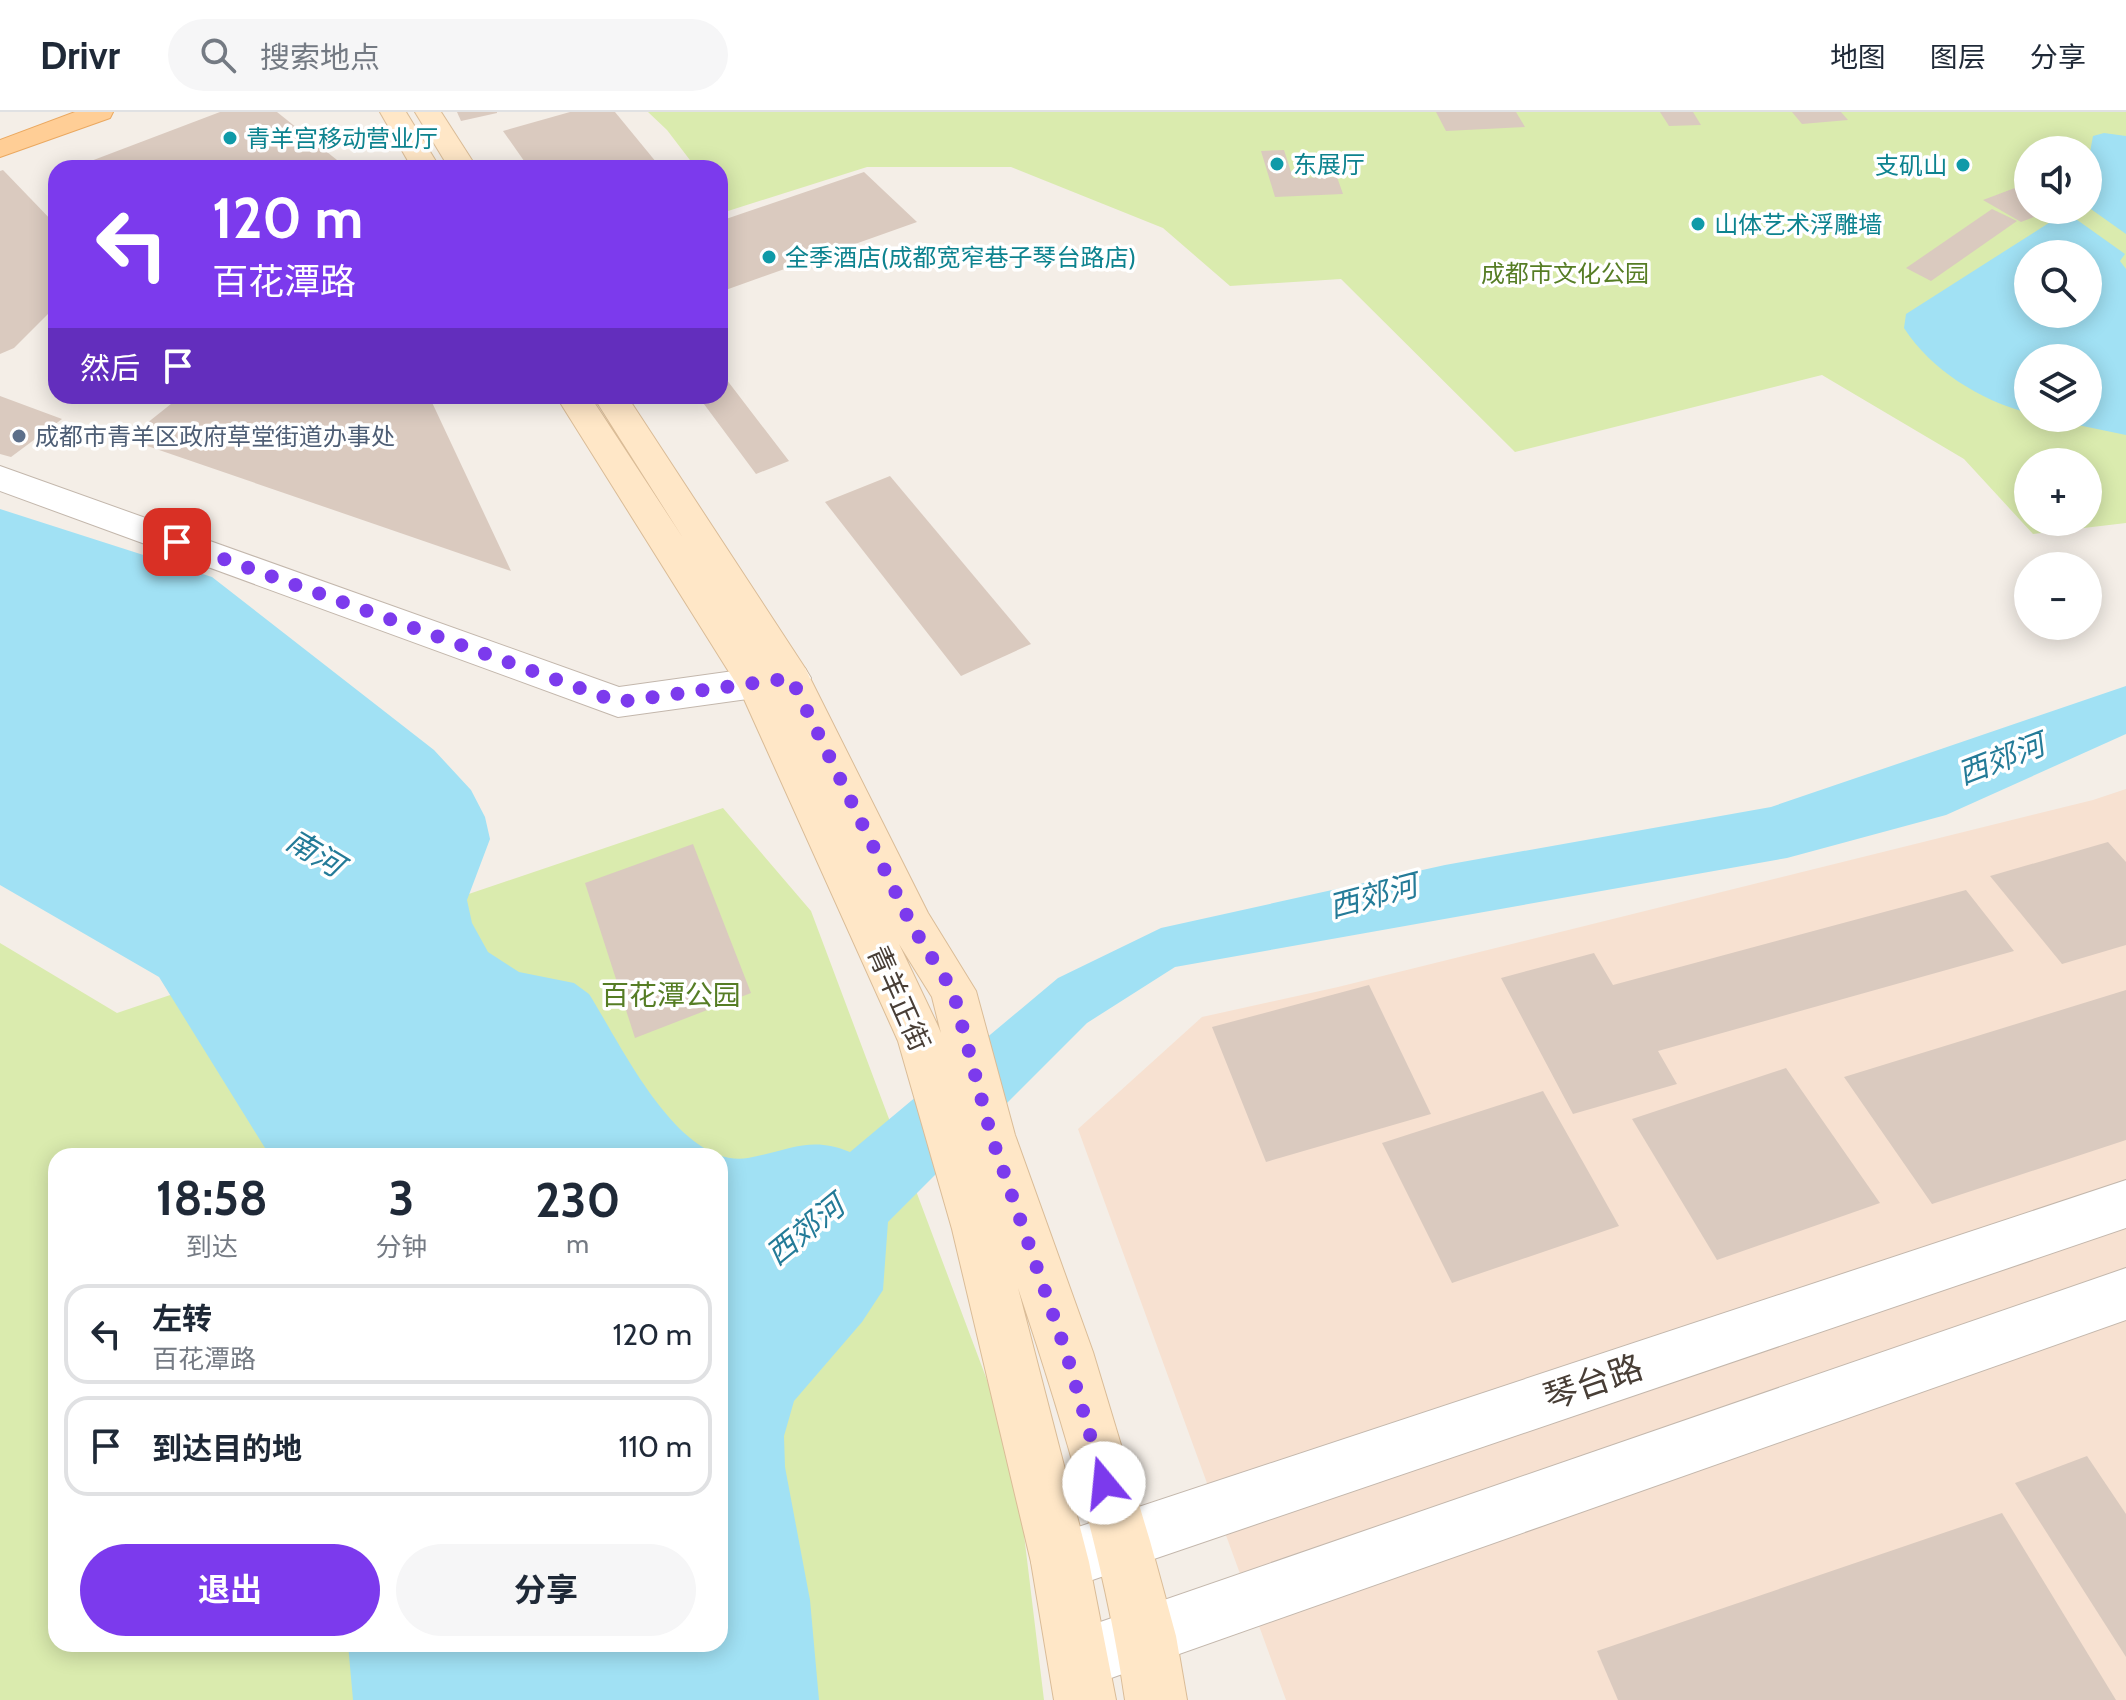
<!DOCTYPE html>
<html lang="zh">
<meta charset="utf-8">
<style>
:root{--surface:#fff;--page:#f6f6f7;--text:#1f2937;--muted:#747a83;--line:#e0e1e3;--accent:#7c3aed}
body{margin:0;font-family:Cabin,"Noto Sans SC",sans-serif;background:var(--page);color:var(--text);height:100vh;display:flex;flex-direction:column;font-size:30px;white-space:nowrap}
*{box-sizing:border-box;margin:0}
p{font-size:26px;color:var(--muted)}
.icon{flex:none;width:44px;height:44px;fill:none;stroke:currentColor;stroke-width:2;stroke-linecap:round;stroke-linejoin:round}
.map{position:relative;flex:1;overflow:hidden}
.panel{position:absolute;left:48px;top:1036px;width:680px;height:504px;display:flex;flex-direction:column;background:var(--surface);border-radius:24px;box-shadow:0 4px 20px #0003}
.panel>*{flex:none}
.hud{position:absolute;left:48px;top:48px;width:680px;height:244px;border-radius:24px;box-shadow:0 4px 20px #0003;background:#7c3aed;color:#fff;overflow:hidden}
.tools{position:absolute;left:2014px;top:24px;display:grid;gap:16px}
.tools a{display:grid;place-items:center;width:88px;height:88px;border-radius:50%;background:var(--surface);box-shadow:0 4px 20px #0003;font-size:40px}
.pin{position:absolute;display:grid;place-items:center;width:68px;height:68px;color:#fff;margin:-34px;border-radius:16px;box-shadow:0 4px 12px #0006}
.me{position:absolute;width:88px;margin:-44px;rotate:343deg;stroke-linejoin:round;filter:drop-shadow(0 0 6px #0008)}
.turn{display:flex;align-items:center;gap:28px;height:168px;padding:0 32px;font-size:36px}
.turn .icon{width:104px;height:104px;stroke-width:2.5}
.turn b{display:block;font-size:56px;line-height:68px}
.then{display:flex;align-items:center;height:76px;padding:0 32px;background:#0003;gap:16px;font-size:30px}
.eta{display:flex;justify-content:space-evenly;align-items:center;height:136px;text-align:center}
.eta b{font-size:48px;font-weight:700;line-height:56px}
.action{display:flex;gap:16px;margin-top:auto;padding:16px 32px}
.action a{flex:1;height:92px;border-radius:48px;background:var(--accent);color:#fff;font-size:32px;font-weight:700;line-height:92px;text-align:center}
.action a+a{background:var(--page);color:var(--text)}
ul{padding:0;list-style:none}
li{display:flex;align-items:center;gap:24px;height:100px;margin:0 16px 12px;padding:0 16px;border:4px solid var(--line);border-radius:24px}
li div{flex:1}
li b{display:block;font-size:30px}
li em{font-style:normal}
header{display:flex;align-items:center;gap:48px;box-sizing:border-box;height:112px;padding:0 40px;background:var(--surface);border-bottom:2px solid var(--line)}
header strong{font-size:38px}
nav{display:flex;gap:44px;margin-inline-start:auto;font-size:28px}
.search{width:560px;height:72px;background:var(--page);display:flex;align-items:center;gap:20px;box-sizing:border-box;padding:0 28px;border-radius:44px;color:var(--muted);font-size:30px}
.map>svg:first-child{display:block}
</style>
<header>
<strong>Drivr</strong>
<div class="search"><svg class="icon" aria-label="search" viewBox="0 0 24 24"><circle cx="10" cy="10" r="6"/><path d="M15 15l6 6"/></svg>搜索地点</div>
<nav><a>地图</a><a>图层</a><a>分享</a></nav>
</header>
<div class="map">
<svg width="2126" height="1588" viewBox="0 0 2126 1588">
<rect width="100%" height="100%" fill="#f4eee7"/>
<polygon fill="#f7e1d1" points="2126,677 2126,1588 1286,1588 1078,1017 1202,905 1338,875 2093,688"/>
<g fill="#daebae" fill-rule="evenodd">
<path d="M648,0h1478v411l-93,11 -69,-75 -142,-84 -307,77 -174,-173 -111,7 -67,-58 -152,-61h-144l-139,44 -8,-11v-32h-24l-29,-38zM2028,38h60v60h-60zM2028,142h60v60h-60zM2028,246h60v60h-60zM2028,350h60v60h-60z"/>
<path d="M723,696l88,103 203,541 30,248h-1044v-757l117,70zM56,1044h664v488h-664z"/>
</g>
<g fill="#a1e1f4" fill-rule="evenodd">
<polygon points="2104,21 2126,24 2126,122 2088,95 2088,88 2100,82 2091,74 2088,51 2093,24"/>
<path d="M2066,100l59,42 -5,7 6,8v166l-82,-17h44v-60h-60v55c-48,-13 -97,-43 -124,-85l2,-14zM2028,142h60v60h-60z"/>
<path d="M0,397l212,68 222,173 37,40 14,27 5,22 -23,61 5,23 16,29 31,20 55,11 15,11c32,50 89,175 159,164 40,-7 62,-23 102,-6l208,-174 103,-50 284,-63 326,-58 355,-121v48l-180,81 -159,43 -612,109 -88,56 -199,199 -5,68 -21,32 -68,79 -10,35 1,31 25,133 9,100h-466l-5,-56h372v-488h-450l-111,-179 -159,-92z"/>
</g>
<g fill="#dacabf">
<polygon points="220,0 277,0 347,56 87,56 83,52"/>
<polygon points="457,0 497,0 497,1 461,9"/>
<polygon points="570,0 615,0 661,56 529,56 503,19"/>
<polygon points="1436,0 1516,0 1525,15 1446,19"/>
<polygon points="1660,0 1693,0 1701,13 1669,14"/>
<polygon points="1792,0 1841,0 1848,8 1802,12"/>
<polygon points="1284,38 1293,66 1337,65 1343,82 1275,85 1261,39"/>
<polygon points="3,58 56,113 56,194 14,236 0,242 0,59"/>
<polygon points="864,60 917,110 720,180 720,109"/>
<polygon points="2028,71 2028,98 2052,98 2021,110 1983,88"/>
<polygon points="1992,97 2017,109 1931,169 1906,156"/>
<polygon points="720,259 789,349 756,362 698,284 720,284"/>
<polygon points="0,284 62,307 11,345 0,342"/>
<polygon points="181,284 429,284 511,459 127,327"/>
<polygon points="890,364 1031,532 961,564 825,390"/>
<polygon points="2108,730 2126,750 2126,833 2062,852 1990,764"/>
<polygon points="693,732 751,881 635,926 585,771"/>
<polygon points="1966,778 2014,839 1658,939 1677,972 1573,1002 1501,866 1594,841 1613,873"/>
<polygon points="1369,873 1431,1002 1266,1050 1212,915"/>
<polygon points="2126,878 2126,1028 1932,1092 1844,965"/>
<polygon points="1786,956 1880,1091 1717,1148 1632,1007"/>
<polygon points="1543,979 1619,1114 1452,1171 1382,1031"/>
<polygon points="2087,1344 2126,1402 2126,1545 2015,1371"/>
<polygon points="2002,1401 2116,1588 1618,1588 1597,1539"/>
</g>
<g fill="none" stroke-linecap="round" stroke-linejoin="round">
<defs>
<g id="minor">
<polygon points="0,354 619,575 791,551 805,556 811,566 805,576 791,581 618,605 0,379"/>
<polygon points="2126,1068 2126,1116 1060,1479 1039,1471 1031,1450 1039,1429 1060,1421"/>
<polygon points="2126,1156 2126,1208 1080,1577 1059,1568 1050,1547 1059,1526 1080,1517"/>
</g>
<g id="secondary">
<polygon points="380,0 406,0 440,56 412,56"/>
<polygon points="415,0 441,0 477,56 449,56"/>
<path d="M556,284h34l93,142 -90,-142h34l178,272 123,245 48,78 39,144 78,217 57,189 26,95 11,64h-62c-20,-139 -62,-278 -107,-412l71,274 27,138h-62l-23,-138 -79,-333 -54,-188 -159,-353zM899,832l33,53 9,36 -3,-7z"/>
</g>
<polygon id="primary" points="75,0 113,0 110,6 0,45 0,28"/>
</defs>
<use href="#minor" stroke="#c3b7ac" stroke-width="2"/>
<use href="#secondary" stroke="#dabc97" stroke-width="2"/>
<use href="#primary" stroke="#eaa860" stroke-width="2"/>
<use href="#minor" fill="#fff" fill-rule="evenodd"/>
<use href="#secondary" fill="#ffe7c7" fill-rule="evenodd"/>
<use href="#primary" fill="#ffce96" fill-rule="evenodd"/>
</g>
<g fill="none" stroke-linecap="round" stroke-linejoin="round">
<polyline stroke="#7c3aed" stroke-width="14" stroke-dasharray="0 25.2" points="177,430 618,590 791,566 912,814 953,879 991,1023 1066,1240 1104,1371"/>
</g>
<g fill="#0f9aa8" stroke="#fff" stroke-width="3">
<circle cx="230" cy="26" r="8"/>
<circle cx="1277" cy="52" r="8"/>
<circle cx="1963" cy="53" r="8"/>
<circle cx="1698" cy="112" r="8"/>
<circle cx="769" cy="145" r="8"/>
</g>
<circle fill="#5c6f8a" stroke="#fff" stroke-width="3" cx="19" cy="324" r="8"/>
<g text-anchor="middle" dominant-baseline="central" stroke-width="7" stroke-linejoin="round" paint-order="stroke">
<g font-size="24" fill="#0d838f" stroke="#fff" text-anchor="start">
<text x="246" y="26">青羊宫移动营业厅</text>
<text x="1293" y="52">东展厅</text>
<text x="1947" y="53" text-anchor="end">支矶山</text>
<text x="1714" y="112">山体艺术浮雕墙</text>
<text x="785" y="145">全季酒店(成都宽窄巷子琴台路店)</text>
</g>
<g font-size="24" fill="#567d25" stroke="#fff">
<text x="1565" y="161">成都市文化公园</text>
</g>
<g font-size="24" fill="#4e5e75" stroke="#fff" text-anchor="start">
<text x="35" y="324">成都市青羊区政府草堂街道办事处</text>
</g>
<g font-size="28" fill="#567d25" stroke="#fff">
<text x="671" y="883">百花潭公园</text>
</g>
<g font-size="28" fill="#483e36" stroke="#fff">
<text transform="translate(899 886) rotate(66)">青羊正街</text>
</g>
<g font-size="30" font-style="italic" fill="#247b98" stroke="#fff">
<text transform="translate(2001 647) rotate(-21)">西郊河</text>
<text transform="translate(315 741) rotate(31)">南河</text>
<text transform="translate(1373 784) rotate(-15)">西郊河</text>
<text transform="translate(805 1118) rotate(-39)">西郊河</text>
</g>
<g font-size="34" fill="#483e36" stroke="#fff">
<text transform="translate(1593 1270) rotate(-19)">琴台路</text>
</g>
</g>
</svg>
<div class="tools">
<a><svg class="icon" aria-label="sound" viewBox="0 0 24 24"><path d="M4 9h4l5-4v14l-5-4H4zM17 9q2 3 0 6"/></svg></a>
<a><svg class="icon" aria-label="search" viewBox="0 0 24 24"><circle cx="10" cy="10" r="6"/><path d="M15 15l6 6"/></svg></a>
<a><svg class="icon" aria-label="layers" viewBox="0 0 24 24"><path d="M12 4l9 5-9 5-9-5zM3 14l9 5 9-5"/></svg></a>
<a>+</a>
<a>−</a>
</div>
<div class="pin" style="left:177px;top:430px;background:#d93025"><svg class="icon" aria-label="arrive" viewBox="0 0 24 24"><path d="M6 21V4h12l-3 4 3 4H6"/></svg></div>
<svg class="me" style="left:1104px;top:1371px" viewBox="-20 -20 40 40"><circle r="19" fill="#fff"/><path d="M0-13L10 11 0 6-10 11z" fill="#7c3aed"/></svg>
<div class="hud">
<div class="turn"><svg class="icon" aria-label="left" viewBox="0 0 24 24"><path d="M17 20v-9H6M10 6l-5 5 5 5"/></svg><div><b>120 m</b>百花潭路</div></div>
<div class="then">然后<svg class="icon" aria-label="arrive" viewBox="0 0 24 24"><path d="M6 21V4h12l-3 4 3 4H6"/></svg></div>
</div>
<section class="panel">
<div class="eta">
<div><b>18:58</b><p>到达</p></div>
<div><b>3</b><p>分钟</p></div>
<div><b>230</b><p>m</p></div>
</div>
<ul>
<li><svg class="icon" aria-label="left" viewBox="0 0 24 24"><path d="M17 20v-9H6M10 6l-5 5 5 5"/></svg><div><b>左转</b><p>百花潭路</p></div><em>120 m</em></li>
<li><svg class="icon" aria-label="arrive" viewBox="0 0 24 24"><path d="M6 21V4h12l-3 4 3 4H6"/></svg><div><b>到达目的地</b></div><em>110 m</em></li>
</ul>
<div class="action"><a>退出</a><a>分享</a></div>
</section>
</div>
